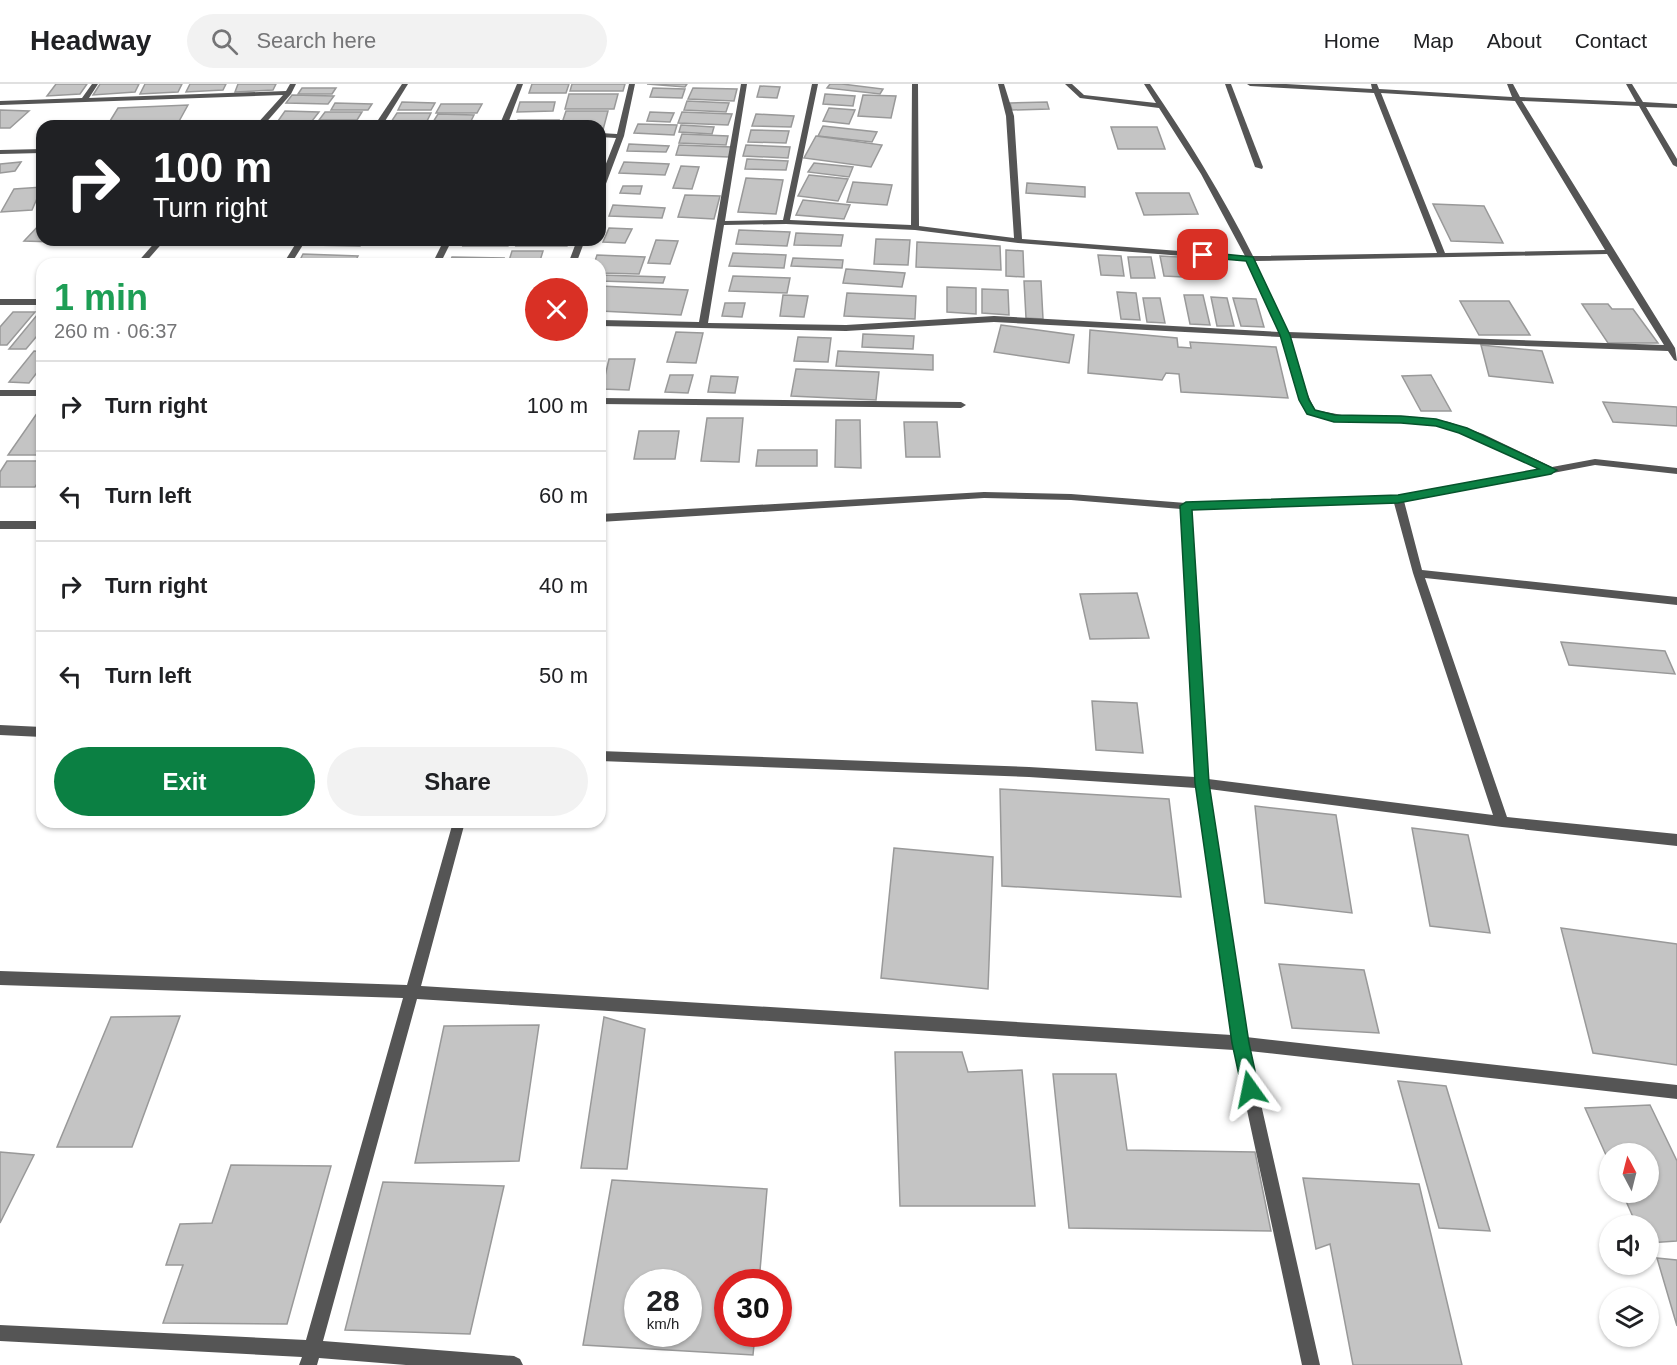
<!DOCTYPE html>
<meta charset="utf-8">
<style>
:root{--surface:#fff;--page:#f2f2f2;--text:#202124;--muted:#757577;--line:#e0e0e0;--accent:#0b8043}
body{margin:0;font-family:Arial,sans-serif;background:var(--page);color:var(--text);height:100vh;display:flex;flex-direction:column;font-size:22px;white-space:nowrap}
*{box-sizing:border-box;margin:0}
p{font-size:20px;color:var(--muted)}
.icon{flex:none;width:33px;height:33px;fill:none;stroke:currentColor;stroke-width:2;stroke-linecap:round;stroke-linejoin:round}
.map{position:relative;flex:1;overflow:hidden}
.panel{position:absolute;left:36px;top:174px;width:570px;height:570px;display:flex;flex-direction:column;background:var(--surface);border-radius:18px;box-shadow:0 2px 4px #0004}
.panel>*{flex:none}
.hud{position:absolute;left:36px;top:36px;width:570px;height:126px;border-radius:18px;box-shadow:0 2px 4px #0004;background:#202124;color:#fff;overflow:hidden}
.needle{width:39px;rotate:353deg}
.tools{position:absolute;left:1599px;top:1059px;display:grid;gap:12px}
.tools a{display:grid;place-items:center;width:60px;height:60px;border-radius:50%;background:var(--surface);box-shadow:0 2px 4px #0004;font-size:30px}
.speed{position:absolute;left:624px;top:1185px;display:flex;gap:12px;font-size:30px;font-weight:700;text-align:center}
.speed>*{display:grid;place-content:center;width:78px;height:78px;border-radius:50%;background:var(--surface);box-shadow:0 2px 4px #0004;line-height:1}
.speed small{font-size:15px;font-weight:400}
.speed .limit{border:9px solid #d22;background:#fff;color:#111}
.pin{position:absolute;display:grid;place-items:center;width:51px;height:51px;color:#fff;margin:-26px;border-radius:12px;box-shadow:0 3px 9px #0006}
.me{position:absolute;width:66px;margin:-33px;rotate:348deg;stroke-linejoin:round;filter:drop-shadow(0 0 4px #0008)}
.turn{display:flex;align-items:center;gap:21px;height:126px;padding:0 18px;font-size:27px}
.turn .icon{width:78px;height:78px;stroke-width:2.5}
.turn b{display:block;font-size:42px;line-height:51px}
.round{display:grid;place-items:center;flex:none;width:63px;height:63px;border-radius:32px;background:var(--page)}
.headline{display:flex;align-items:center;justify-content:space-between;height:102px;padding:0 18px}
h1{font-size:36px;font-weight:700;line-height:45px;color:#1e9e55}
.button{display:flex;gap:12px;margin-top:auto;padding:12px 18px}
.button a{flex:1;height:69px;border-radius:36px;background:var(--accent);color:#fff;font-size:24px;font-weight:700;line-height:69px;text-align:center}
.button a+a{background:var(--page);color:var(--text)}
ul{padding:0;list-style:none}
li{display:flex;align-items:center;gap:18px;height:90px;padding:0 18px;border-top:2px solid var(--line)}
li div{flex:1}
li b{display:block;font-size:22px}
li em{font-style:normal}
header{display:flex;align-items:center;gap:36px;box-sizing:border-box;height:84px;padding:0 30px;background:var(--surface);border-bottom:2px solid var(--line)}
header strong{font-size:28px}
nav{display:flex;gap:33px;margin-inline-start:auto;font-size:21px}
.search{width:420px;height:54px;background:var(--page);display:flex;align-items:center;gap:15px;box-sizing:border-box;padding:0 21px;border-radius:33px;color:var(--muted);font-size:22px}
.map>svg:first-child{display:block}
</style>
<header>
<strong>Headway</strong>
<div class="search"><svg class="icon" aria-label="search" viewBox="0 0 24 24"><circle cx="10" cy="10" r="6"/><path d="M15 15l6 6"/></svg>Search here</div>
<nav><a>Home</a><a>Map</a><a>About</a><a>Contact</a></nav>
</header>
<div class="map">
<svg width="1677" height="1281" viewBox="0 0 1677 1281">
<rect width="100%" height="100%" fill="#fff"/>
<g fill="#c4c4c4" stroke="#999" stroke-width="1.5" fill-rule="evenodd">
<polygon points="56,0 87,0 80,10 47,12"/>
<polygon points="100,0 139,0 135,8 93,11"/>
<polygon points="145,0 182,0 178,8 140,10"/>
<polygon points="190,0 226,0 223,6 186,8"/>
<polygon points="238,0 276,0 273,6 235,8"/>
<polygon points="532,0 569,0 566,9 529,9"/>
<polygon points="572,0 625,0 623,7 570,7"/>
<polygon points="647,0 687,0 685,3"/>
<polygon points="830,0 842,0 883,5 880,10 827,4"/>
<polygon points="760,2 780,3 777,14 757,13"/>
<polygon points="302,4 336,4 332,10 298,10"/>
<polygon points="653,4 685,5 682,14 650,13"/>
<polygon points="693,4 737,5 734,17 688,15"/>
<polygon points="569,10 618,10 614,25 565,25"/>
<polygon points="825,10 855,12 853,22 823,20"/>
<polygon points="292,11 334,12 328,20 286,19"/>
<polygon points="863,11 896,12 891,34 858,32"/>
<polygon points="687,17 729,19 726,28 684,26"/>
<polygon points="402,18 435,19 431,26 398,26"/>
<polygon points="520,18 555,18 553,27 517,28"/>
<polygon points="1047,18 1049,25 1012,26 1010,19"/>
<polygon points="335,19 372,20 368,26 331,26"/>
<polygon points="441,20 482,20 477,29 436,29"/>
<polygon points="188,21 178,39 107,42 118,24"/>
<polygon points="829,24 855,26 849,40 823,37"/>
<polygon points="0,26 29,27 10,44 0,44"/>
<polygon points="285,27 319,28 312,37 278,37"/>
<polygon points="566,27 608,27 603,46 600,46 600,42 561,42"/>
<polygon points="325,28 362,28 357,36 319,36"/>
<polygon points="650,28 674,29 670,38 647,37"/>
<polygon points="682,28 732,30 728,41 678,39"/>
<polygon points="397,29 431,29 426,39 391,38"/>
<polygon points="438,30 474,31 470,39 433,38"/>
<polygon points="756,30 794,32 791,43 752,42"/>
<polygon points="518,36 559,36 557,42 516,42"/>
<polygon points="246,38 244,42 201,42 202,40"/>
<polygon points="638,40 677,41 674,51 634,49"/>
<polygon points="681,41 714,43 712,50 679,48"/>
<polygon points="823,42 877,48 872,58 818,52"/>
<polygon points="1111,43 1157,43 1165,65 1118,65"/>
<polygon points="751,46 789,47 786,59 748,58"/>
<polygon points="682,50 728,52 726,61 679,59"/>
<polygon points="816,52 882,61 871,83 804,74"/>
<polygon points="629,60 669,62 666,68 627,67"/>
<polygon points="679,61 732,63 729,73 676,71"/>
<polygon points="746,61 790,63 788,74 743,72"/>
<polygon points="747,75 788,77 786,86 745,85"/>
<polygon points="21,78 15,87 0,89 0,80"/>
<polygon points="624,78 669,80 665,91 619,89"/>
<polygon points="814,79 853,83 849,93 808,88"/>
<polygon points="681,82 699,83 692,105 673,104"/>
<polygon points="809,91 848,95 838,117 798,112"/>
<polygon points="746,94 783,96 776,130 738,128"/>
<polygon points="853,98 892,101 887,121 847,118"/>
<polygon points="1027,99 1085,103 1085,113 1026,109"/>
<polygon points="623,102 642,102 640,110 620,109"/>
<polygon points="42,103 32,126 1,128 14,105"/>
<polygon points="1136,109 1189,109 1198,130 1144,131"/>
<polygon points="685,111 720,112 714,135 678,133"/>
<polygon points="803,116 850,121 844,135 796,131"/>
<polygon points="1433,120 1484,122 1503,159 1451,157"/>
<polygon points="613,121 665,124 662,134 609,132"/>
<polygon points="41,139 42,156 56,156 55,158 24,157"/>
<polygon points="609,144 632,145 625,159 603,158"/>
<polygon points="739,146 790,148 787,162 736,160"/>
<polygon points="796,149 843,151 841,162 794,161"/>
<polygon points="876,155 910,156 908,181 874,180"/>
<polygon points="315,156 364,156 360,162 311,161"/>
<polygon points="466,156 510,156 508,162 463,162"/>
<polygon points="519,156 569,156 567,162 516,162"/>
<polygon points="656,156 678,157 670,180 648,179"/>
<polygon points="917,158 1000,162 1001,186 916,183"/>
<polygon points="1006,166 1023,167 1024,193 1006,192"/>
<polygon points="512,167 543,167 539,180 508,180"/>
<polygon points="733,169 786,171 784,184 729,182"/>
<polygon points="303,170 358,172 354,180 298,180"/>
<polygon points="597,171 645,173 639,190 600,189 600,180 594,180"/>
<polygon points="1098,171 1121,172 1124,192 1101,191"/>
<polygon points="1160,172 1179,173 1183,193 1164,192"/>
<polygon points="452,173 504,174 502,180 449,180"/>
<polygon points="1128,173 1151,173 1155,194 1131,194"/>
<polygon points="793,174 843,176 842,184 791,182"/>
<polygon points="846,185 905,189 902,203 843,199"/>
<polygon points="600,191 665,193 663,199 600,197"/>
<polygon points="733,192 790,194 787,209 729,207"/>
<polygon points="1024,197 1041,197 1043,235 1026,234"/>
<polygon points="600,202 688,206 681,231 600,227"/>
<polygon points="947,203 976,204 976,230 947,228"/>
<polygon points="982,205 1008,206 1009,231 982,229"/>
<polygon points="1117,208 1136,209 1140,236 1121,235"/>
<polygon points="847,209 916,212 915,235 844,232"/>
<polygon points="783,211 808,212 804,233 780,232"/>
<polygon points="1184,211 1203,211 1210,241 1190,240"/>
<polygon points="1211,213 1227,214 1234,242 1217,242"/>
<polygon points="1143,214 1160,214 1165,239 1147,238"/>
<polygon points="1233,214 1256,215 1264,243 1241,242"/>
<polygon points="1460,217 1509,217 1530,251 1479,251"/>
<polygon points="725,219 745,219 742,233 722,232"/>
<polygon points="1582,220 1608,220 1612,225 1633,225 1658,259 1608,259"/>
<polygon points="13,228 35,228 7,261 0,261 0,243"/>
<polygon points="37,231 42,232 42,246 26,265 9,265"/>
<polygon points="1001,241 1074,251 1069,279 994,268"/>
<polygon points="1090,246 1177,254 1178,263 1191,264 1190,258 1276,263 1288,314 1181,308 1179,290 1166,289 1162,296 1088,289"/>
<polygon points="676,248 703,249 696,279 667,278"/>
<polygon points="863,250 914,252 913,265 862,263"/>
<polygon points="798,253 831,254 828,278 794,277"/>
<polygon points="1481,261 1542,267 1553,299 1489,292"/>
<polygon points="34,267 42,268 42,282 29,299 9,298"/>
<polygon points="838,267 933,271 933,286 836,282"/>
<polygon points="609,275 635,275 629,306 602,305"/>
<polygon points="796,285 879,288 876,316 791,312"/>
<polygon points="670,291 693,291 688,309 665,308"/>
<polygon points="1431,291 1451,327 1421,327 1402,292"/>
<polygon points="711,292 738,293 735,309 708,308"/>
<polygon points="1603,318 1677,323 1677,342 1613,338"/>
<polygon points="40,325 42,325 42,371 8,371"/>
<polygon points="707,334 743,334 739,378 701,377"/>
<polygon points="836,336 860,336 861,384 835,383"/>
<polygon points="904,338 937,338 940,373 906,373"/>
<polygon points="639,347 679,347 675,375 634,375"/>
<polygon points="758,366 817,366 817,382 756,382"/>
<polygon points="7,377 42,377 42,392 35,403 0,403 0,388"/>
<polygon points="1137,509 1149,554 1090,555 1080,510"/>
<polygon points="1561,558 1665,567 1675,590 1569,581"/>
<polygon points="1092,617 1137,619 1143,669 1096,666"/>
<polygon points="1000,705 1169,715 1181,813 1002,802"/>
<polygon points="1255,722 1336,731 1352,829 1265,819"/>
<polygon points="1412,744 1468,751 1490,849 1430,842"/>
<polygon points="894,764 993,773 988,905 881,894"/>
<polygon points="1561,844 1677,860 1677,981 1593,969"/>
<polygon points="1279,880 1364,886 1379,949 1292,944"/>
<polygon points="180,932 132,1063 57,1063 111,933"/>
<polygon points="604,933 645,945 627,1085 581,1084"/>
<polygon points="539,941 519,1077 415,1079 444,942"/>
<polygon points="895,968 962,968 968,988 1022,986 1035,1122 900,1122"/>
<polygon points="1053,990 1116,990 1127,1066 1255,1068 1271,1147 1069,1144"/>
<polygon points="1398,997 1446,1002 1490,1147 1439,1144"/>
<polygon points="1650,1021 1677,1077 1677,1157 1648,1159 1648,1142 1637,1142 1622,1108 1648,1108 1648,1070 1610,1070 1610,1080 1585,1024"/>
<polygon points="0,1068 34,1071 0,1139"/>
<polygon points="231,1081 331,1082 287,1240 163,1239 183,1181 166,1181 180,1140 212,1139"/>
<polygon points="1303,1094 1419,1100 1462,1281 1353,1281 1330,1160 1316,1165"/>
<path d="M612,1096l155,9 -8,93h-31v52h27l-2,21 -170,-10zM638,1198h50v52h-50z"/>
<polygon points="383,1098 504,1102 470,1250 345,1246"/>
<polygon points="1657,1174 1677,1176 1677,1242"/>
</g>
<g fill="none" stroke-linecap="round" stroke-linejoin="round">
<g fill="#555" fill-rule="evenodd">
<polygon points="92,0 98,0 89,14 286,7 290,0 296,0 291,10 263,42 255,42 283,11 0,21 0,17 82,14"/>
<polygon points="402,0 408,0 382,42 374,42"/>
<polygon points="517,0 523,0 507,42 499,42"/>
<polygon points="629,0 635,0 624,52 604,105 600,107 600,95 616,54 600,53 600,49 617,50"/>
<path d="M741,0h6l-22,137 58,-1 29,-136h6l-28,136 121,5 1,-141h6l1,142 95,12 -8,-122 -8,-32h6l10,32 8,123 223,17 -44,-82 -42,-66 -79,-10 -15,-14h7l12,11 72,8 -12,-19h6c37,54 73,112 103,172l184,-3 -63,-160 -124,-7 -3,-2h39l86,5 -1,-5h6l2,5 133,8 -5,-13h6l7,13 116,5 -10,-18h6l11,18 34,2v4l-31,-1 31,52v8l-4,-2 -34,-59 -117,-5 153,247 2,13 -3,-1 -6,-9 -378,-13 17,55 8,17 27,5 77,2 30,5 34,12 69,33 43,-8 82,9v6l-82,-9 -191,36 18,69 255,27v8l-252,-27 82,239 170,17v12l-175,-19 -293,-38 37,248 431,48v14l-428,-48 71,314h-18l-68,-315 -817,-51 -94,342 191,15 6,3 3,6h-117l-87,-7 -2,7h-18l3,-8 -302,-16v-16l306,15 97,-342 -403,-13v-14l407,14 46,-163h12l-44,164 811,49 -36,-247 -167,-11 -429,-16v-10l429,16 166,10 -14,-268 -110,-9 -87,-2 -384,24v-8l384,-22 87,2 115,9 212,-7 142,-27c-34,-16 -69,-38 -107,-44 -42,-7 -84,0 -125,-11l-10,-21 -17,-56 -287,-15 -148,9 -246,-5v-6l99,2zM1381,9l134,8 90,149 -160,3zM786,140l129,6 103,13 229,18 32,71 -285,-16 -148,9 -138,-2 16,-98zM1607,170l57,91 -376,-13 -33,-71zM1394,419l19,70 80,242 -285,-36 -17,-270z"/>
<polygon points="1225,0 1231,0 1263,83 1262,85 1255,83"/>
<polygon points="42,65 42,69 0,70 0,66"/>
<polygon points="157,156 165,156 144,180 136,180"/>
<polygon points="298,156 306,156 291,180 283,180"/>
<polygon points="444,156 452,156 440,180 432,180"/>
<polygon points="577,156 585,156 576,180 568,180"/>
<rect x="0" y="215" width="42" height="6"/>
<rect x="0" y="306" width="42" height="6"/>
<polygon points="600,314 961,318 966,321 961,324 600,320"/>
<rect x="0" y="437" width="42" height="8"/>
<polygon points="0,641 42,643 42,653 0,651"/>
</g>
</g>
<polygon fill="#0b8043" stroke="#07532c" stroke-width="1.5" points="1203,168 1253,173 1290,251 1309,316 1315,326 1335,331 1401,332 1436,335 1467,344 1557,386 1551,390 1398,419 1192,426 1209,699 1249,959 1259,1005 1256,1011 1250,1014 1244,1011 1242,1005 1232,959 1195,699 1180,422 1186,418 1398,411 1539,385 1459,349 1436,342 1401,339 1334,338 1307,330 1299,316 1280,251 1246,177 1200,173 1199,171"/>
</svg>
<div class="tools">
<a><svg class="needle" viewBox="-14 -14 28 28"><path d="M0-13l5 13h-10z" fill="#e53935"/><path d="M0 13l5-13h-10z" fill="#757577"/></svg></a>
<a><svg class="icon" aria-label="sound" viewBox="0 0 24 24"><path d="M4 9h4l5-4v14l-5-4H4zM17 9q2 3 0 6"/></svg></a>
<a><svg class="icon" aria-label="layers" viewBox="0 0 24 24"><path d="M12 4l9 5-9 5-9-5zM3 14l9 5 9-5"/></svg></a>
</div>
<div class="speed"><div>28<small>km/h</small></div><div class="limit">30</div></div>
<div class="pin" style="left:1203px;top:171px;background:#d93025"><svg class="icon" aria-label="arrive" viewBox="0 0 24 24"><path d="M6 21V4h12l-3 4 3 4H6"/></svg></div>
<svg class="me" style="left:1250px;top:1005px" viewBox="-20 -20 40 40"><path d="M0-17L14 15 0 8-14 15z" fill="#0b8043" stroke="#fff" stroke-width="4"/></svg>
<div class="hud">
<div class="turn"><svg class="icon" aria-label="right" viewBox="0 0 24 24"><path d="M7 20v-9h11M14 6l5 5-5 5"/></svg><div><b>100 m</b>Turn right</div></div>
</div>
<section class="panel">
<div class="headline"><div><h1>1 min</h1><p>260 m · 06:37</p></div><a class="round" style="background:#d93025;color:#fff"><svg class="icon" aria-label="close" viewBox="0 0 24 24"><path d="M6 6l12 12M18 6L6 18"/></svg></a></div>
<ul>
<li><svg class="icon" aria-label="right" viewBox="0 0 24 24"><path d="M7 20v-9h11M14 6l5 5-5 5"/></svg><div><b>Turn right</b></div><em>100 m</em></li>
<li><svg class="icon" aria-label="left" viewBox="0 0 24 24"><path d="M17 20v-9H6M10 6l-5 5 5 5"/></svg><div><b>Turn left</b></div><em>60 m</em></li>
<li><svg class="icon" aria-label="right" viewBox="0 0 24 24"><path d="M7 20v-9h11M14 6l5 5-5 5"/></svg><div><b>Turn right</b></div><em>40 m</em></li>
<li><svg class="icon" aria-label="left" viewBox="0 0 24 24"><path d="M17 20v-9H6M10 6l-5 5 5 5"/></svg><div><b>Turn left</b></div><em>50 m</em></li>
</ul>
<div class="button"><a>Exit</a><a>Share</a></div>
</section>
</div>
